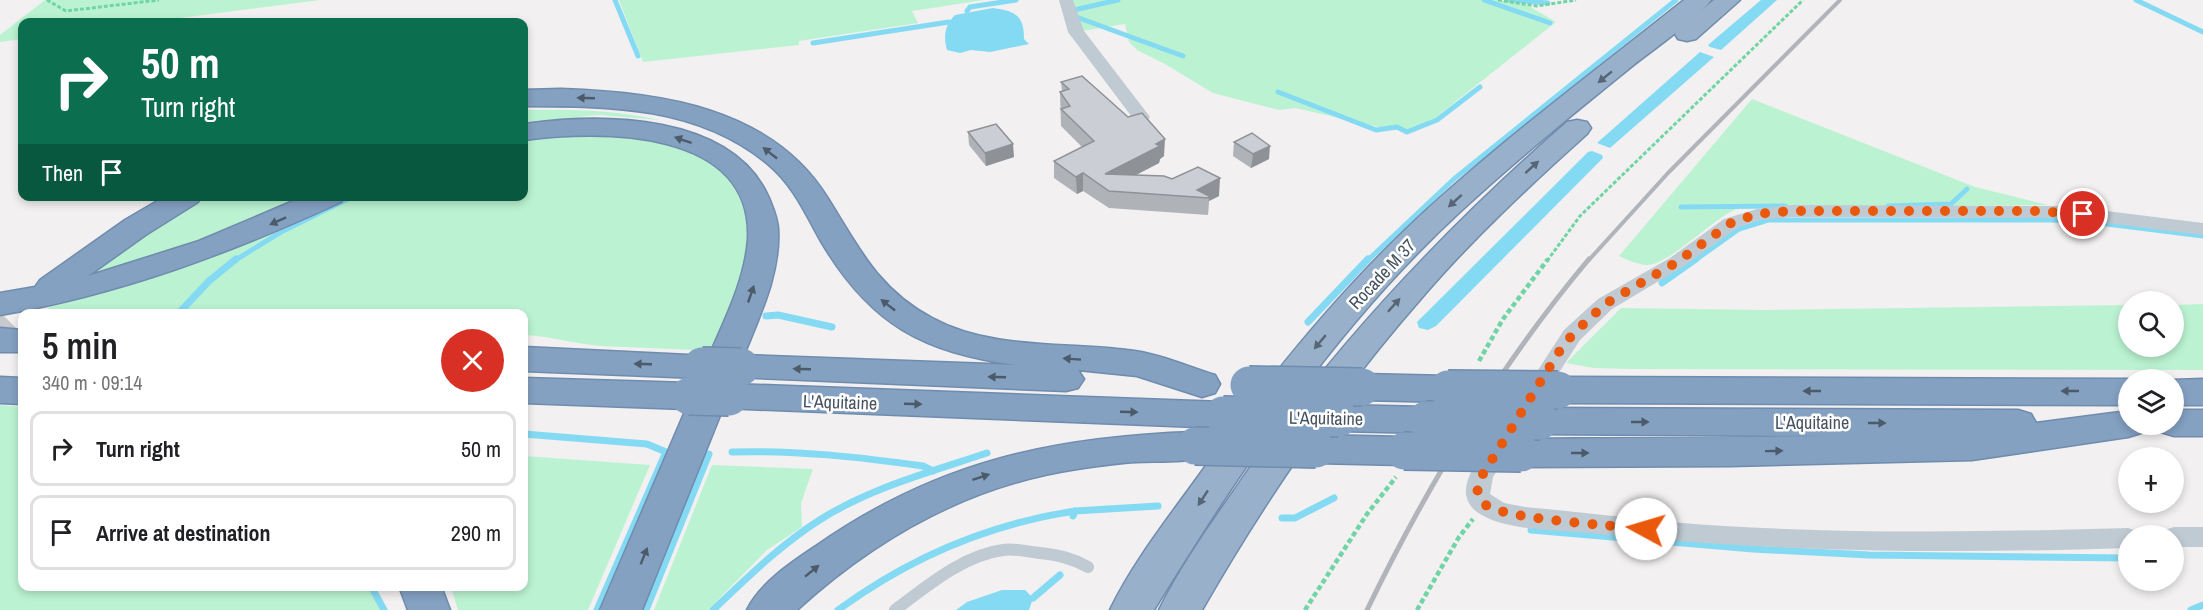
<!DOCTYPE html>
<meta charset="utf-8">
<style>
:root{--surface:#fff;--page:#f2f2f2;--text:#202124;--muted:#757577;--line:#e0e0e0}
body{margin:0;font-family:"Archivo Narrow",sans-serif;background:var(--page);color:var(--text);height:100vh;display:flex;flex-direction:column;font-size:22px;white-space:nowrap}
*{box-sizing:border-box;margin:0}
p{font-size:20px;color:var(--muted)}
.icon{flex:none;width:33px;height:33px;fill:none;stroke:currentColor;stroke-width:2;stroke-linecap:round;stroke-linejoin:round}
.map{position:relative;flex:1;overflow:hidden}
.details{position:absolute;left:18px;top:309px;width:510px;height:282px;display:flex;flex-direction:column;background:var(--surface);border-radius:12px;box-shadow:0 3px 9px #0003}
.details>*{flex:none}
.guide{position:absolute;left:18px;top:18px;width:510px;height:183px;border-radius:12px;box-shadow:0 3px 9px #0003;background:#0b6e4f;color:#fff;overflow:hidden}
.controls{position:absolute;left:2118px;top:291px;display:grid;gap:12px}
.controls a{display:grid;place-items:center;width:66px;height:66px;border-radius:50%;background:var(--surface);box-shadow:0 3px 9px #0003;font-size:30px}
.pin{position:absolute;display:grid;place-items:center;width:51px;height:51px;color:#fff;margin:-26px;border:3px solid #fff;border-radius:50%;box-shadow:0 2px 6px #0007}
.me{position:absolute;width:66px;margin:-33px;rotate:276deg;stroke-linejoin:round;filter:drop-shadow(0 0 4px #0008)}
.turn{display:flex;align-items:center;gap:21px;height:126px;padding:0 24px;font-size:27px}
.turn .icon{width:78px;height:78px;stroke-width:2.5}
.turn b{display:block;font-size:42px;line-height:51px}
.then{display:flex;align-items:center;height:57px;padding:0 24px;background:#0003;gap:12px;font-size:22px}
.round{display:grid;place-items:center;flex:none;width:63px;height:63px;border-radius:32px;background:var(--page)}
.overview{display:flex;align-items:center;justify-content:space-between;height:102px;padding:0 24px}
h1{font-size:36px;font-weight:600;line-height:45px}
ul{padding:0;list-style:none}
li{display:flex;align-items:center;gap:18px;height:75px;margin:0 12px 9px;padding:0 12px;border:3px solid var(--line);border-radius:12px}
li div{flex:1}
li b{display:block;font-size:22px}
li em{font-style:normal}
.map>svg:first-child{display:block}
</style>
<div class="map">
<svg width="2203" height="610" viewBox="0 0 2203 610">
<rect width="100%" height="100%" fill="#f2f0f0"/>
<g fill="#bbf3d2">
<polygon points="45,0 320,0 148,22 22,22 22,39 0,42 0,35"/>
<polygon points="619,0 984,0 912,11 918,23 799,41 799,45 643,62"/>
<polygon points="1066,0 1498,0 1527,5 1556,22 1435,118 1414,129 1392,130 1295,108 1279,110 1213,93 1165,64 1137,50 1129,42 1125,24 1076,32"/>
<path d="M1752,99l223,88 73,18 -309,3c-27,10 -70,58 -93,57 -9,-1 -19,-5 -27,-9z"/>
<path d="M524,110c46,-1 91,0 136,10l-61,-5 -75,7z"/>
<path d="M639,134l65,20 43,41 8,55 -37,101 -117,-5c-26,-2 -51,-10 -77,-11v-21h-482l13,-12 286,-105 183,-1v-61z"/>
<polygon points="209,197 302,197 195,245 72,283 115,251"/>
<polygon points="2203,304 2203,370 1631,369 1594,368 1566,363 1621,308 1765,310 2128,305 2128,346 2174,346 2174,305"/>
<polygon points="0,405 22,407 22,586 375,587 385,610 0,610"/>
<polygon points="524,456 650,465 588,610 458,610 451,587 524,586"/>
<polygon points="712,465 813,469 801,503 802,527 767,550 708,610 654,610"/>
</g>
<g fill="#85daf3">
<polygon points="1761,0 1777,0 1721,50 1710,47 1708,45"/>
<path d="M993,8c23,3 31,8 31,31l5,5 -39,8 -19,-2 -11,3 -13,-3c-4,-14 -2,-25 8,-35z"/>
<polygon points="1700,52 1714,57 1610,148 1597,143"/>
<polygon points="1592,151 1602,155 1603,158 1436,326 1428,330 1419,328 1417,322 1588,152"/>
<polygon points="1002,590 1025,590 1033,598 1029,610 956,610 967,602"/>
</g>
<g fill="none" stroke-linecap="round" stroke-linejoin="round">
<g stroke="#85daf3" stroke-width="5">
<polyline points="615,0 638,56"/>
<polyline points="1484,0 1550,23"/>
<polyline points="1510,0 1548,3"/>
<polyline points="2136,0 2203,32"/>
<polyline points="1074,10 1118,0"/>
<polyline points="967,11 970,7 1016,0"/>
<polyline points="1079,18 1183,56"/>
<polyline points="813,43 949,22"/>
<polyline points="1278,92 1376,130 1397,127 1407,132 1437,120 1480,87"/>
<polyline points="1888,206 1951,204 1967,189"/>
<polyline points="1681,207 1785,206"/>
<polyline points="234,261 281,232 354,196"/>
<polyline points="1367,261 1454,179 1676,0"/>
<polyline points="1694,261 1739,229 1768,220 2052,220 2099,223 2203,236"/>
</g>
<g stroke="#85daf3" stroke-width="7">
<polyline points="1662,283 1696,259"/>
<polyline points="178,314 209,281 236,259"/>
<polyline points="766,316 778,315 832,327"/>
<polyline points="1308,322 1368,259"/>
<polyline points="524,434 647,444 666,452 597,610"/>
<path d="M732,452c64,-2 127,5 191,14l10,5"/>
<polyline points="1073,516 1075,511 1158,506"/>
<polyline points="1282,518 1295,518 1334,498"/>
<polyline points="1531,530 1753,549 1869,555 2128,558"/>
<polyline points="2174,559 2179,559"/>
<polyline points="371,586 384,610"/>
<polyline points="1033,598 1060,575"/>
<polyline points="646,610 709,454"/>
<path d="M713,610c33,-31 66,-64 105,-89 51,-33 112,-49 169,-68"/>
<path d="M838,610c71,-52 150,-86 237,-99"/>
<polyline points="2191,610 2203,605"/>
</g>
<polyline stroke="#c7c9cc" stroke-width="37" stroke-dasharray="37 18" stroke-linecap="butt" points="0,334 11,323"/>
<defs>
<g id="trunk">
<path d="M1684,0h27c-14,19 -60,51 -80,67 -58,47 -116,94 -170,144 -124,114 -220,257 -307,399h-44c23,-48 59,-93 90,-136 61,-86 128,-170 204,-243 88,-84 186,-156 280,-231z"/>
<polygon points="1714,0 1740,0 1696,39 1687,41 1678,39 1675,34 1678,29"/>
<path d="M1577,120l10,2 4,6 -4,6c-59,53 -117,107 -168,167 -83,95 -154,199 -217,309h-43c20,-40 46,-78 72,-115 95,-141 209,-262 336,-373z"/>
</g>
<g id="motorway">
<path d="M561,89c97,3 210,18 266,108 31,49 50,92 105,121 59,32 131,24 195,32 30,3 59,16 88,25l5,9 -5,9 -13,4 -65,-21 -59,-6 6,9 -6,9 -12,3 -331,-14 -3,7 491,18 13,4 5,9 -5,9 -13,4 -500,-20 -81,202h-42l86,-201 -162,-6v-25l165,5 7,2 3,-7 -175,-7v-24l185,9c16,-37 36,-76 39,-117 5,-112 -150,-109 -224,-99v-16c78,-11 208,-11 245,74 4,10 8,19 9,30 3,44 -18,87 -34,127l272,10c-93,-13 -145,-40 -194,-122 -16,-28 -28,-57 -53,-78 -70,-59 -159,-59 -245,-59v-16z"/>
<path d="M166,196h36l-4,6 -51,32 -59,42 111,-35 106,-45h40l-4,6c-110,51 -221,92 -341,113v-22l35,-6 5,-7 85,-60z"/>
<polygon points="0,328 22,330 22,352 0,352"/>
<polygon points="1362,374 1448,376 1461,380 1466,389 1461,398 1448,402 1362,400 1349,396 1344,387 1349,378"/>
<polygon points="0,377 22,378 22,404 0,403"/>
<polygon points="1558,377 2128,379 2128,405 1558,403 1545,399 1540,390 1545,381"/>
<polygon points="2203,379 2203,405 2174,405 2173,380"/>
<polygon points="1339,405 1426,407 1439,411 1444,420 1439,429 1426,433 1339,431 1326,427 1321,418 1326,409"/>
<polygon points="1540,408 2018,410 2031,414 2036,423 2128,411 2128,424 2146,424 2141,433 2128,437 1972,460 1730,466 1521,467 1508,463 1502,453 1508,443 1521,439 1828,436 1540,434 1527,430 1522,421 1527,412"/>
<polygon points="2174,410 2203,410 2203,436 2174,436 2161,432 2157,424 2174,424"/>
<path d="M1195,432l13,4 6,10 -6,10c-23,7 -48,5 -72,6 -19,1 -39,4 -59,7 -107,16 -201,69 -280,141h-50c13,-27 45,-48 69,-64 120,-84 235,-109 379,-114z"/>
<polygon points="1316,435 1404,437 1417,441 1423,451 1417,461 1404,465 1316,463 1303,459 1297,449 1303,439"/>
<polygon points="399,586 441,586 450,610 408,610"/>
</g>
</defs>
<use href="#trunk" stroke="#6f8cae" stroke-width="3"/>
<use href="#motorway" stroke="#6f8cae" stroke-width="3"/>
<g stroke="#70d4a5" stroke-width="3" stroke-dasharray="4 2" stroke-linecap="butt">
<polyline points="47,0 66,11 159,0"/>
<polyline points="1498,0 1537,6 1576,0"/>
<polyline points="1547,261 1580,216 1803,0"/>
</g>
<g stroke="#70d4a5" stroke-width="4.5" stroke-dasharray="5 3" stroke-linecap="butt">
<polyline points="1479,361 1503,319 1548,259"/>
<polyline points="1305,610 1367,514 1396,477"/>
<polyline points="1417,610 1459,537 1473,519"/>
</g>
<path stroke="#bfcad3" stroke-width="12" d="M895,610c31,-23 68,-55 108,-60 12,-2 25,2 37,3 18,2 32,5 48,14"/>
<g fill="#bfcad3" fill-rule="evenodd">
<polygon points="1059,0 1073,0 1084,31 1147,113 1150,117 1147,121 1135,121 1068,32"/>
<polygon points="1790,205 2066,206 2203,223 2203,235 2066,218 1790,217 1759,220 1738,227 1684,266 1612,309 1580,340 1540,402 1532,404 1524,402 1521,396 1564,330 1598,299 1670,258 1724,219 1757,209"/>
<path d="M1500,439l8,3 4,6 -19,29 -3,17 14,9 21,4c66,6 132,15 199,19 135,8 269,6 404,2l9,3 3,5h-12v12c-181,6 -360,4 -540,-15 -31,-3 -85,-2 -111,-21 -19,-14 -10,-35 1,-52 7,-9 11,-18 22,-21z"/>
<polygon points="2174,527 2203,527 2203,547 2174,547 2174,536 2162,536 2165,530"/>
</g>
<use href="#trunk" fill="#98b0ca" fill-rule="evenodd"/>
<use href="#motorway" fill="#84a1c2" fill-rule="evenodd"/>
<polyline stroke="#b1b5bb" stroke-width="4" points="1588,261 1668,173 1840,0"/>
<path stroke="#b1b5bb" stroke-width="5" d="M1367,610c61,-126 132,-244 222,-351"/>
<defs>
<g id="motorway-bridge">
<polyline points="702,366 741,367"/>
<polyline points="1249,385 1362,387"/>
<polyline points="1448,389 1558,390"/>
<polyline points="689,396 729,397"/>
<polyline points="1223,415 1339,418"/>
<polyline points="1426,420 1540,421"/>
<polyline points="1195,446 1316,449"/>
<polyline points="1404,451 1521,453"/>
</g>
</defs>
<use href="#motorway-bridge" stroke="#6f8cae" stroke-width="40" stroke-linecap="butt"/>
<use href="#motorway-bridge" stroke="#84a1c2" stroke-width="37"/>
</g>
<g fill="#afb2b7">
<polygon points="1061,82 1164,156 1160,159 1159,163 1136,175 1172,179 1219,196 1209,201 1208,215 1109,208 1083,191 1077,194 1054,178 1054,161 1082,147 1061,126 1060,92 1062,91"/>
<polygon points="968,132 1014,157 986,166 969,145"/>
<polygon points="1234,142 1269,159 1251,168 1233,156"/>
</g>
<g fill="#8e9195">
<polygon points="1165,139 1164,156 1160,159 1159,163 1107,190 1105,174 1156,144"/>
<polygon points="1013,144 1014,157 986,166 985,153"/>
<polygon points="1270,146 1269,159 1251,168 1253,154"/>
<polygon points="1083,173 1083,191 1077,194 1076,177"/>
<polygon points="1220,178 1219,196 1209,201 1208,215 1209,198 1197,190"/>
</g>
<g fill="#cbcfd5" stroke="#8e9195" stroke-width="1.5">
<polygon points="1082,76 1128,117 1142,113 1165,139 1156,144 1160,146 1105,174 1164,176 1172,179 1198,167 1220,178 1197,190 1209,196 1209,198 1109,191 1083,173 1076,177 1054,161 1094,141 1061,109 1070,106 1060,92 1069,89 1061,82"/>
<polygon points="996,124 1013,144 985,153 968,132"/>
<polygon points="1252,133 1270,146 1253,154 1234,142"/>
</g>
<defs><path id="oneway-solid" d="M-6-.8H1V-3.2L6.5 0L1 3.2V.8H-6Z" transform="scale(1.5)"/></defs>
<g fill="#566674">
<use href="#oneway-solid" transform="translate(1605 77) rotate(141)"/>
<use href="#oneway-solid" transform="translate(1532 167) rotate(-42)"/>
<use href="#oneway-solid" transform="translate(1455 201) rotate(138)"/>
<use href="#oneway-solid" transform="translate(1394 305) rotate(-48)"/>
<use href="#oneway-solid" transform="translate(1320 342) rotate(130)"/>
<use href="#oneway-solid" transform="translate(1203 498) rotate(123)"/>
</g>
<g fill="#4c5b69">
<use href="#oneway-solid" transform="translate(586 98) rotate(-178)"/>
<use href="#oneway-solid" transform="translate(683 140) rotate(-161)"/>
<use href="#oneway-solid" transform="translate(770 153) rotate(-142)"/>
<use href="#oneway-solid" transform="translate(278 221) rotate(156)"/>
<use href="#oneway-solid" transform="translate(751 294) rotate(-71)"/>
<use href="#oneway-solid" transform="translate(888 305) rotate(-142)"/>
<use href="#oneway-solid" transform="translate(1072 359) rotate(-176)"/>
<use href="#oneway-solid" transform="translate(643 364) rotate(-178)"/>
<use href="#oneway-solid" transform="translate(802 369) rotate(-178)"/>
<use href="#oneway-solid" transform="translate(997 377) rotate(-178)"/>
<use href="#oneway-solid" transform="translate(1812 391) rotate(-180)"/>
<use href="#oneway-solid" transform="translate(2070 391) rotate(-180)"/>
<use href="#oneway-solid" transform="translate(913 404) rotate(2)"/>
<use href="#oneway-solid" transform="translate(1129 412) rotate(2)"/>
<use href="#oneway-solid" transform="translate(1640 422)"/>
<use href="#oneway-solid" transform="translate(1877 423)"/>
<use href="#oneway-solid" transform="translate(1774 451) rotate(-1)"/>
<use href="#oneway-solid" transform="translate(1580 453)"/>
<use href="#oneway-solid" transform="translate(981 477) rotate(-18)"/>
<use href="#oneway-solid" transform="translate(644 556) rotate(-68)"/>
<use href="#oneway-solid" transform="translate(812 571) rotate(-39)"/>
</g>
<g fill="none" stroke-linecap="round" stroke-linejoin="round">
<path stroke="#ea580c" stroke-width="10" stroke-dasharray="0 18" d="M1646,529c-31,-4 -145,-9 -163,-26 -6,-6 -6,-13 -5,-21l81,-130 13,-17 33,-31 72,-42 54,-39 26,-9 33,-3h244l49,3"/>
</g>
<g text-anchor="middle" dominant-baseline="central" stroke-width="5" stroke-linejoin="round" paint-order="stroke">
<g font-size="18" fill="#46535f" stroke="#fff">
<text transform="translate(1382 274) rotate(-47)">Rocade M 37</text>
<text transform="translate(840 402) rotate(2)">L'Aquitaine</text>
<text transform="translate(1326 418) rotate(1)">L'Aquitaine</text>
<text x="1812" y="422">L'Aquitaine</text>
</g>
</g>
</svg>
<div class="controls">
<a><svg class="icon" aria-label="search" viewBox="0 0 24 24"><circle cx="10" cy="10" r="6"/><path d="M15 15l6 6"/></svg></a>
<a><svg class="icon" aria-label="layers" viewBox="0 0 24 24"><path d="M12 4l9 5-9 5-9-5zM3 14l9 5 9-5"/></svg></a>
<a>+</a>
<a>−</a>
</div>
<div class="pin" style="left:2083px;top:214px;background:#d93025"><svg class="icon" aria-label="arrive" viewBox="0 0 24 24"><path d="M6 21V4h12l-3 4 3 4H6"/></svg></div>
<svg class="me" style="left:1646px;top:529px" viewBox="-20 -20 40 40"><circle r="19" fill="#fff"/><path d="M0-13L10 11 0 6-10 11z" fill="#ea580c"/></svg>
<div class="guide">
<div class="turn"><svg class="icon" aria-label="right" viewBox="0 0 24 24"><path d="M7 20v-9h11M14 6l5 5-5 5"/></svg><div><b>50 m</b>Turn right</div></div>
<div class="then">Then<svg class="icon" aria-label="arrive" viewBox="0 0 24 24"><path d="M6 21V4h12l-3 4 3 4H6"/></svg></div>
</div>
<section class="details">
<div class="overview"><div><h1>5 min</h1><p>340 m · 09:14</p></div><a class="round" style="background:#d93025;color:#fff"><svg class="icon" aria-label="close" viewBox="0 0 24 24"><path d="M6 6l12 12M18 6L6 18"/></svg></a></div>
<ul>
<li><svg class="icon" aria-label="right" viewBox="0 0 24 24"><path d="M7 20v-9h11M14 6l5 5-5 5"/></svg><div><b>Turn right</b></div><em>50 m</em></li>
<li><svg class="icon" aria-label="arrive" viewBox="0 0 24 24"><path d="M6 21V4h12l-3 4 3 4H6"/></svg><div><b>Arrive at destination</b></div><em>290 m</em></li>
</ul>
</section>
</div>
